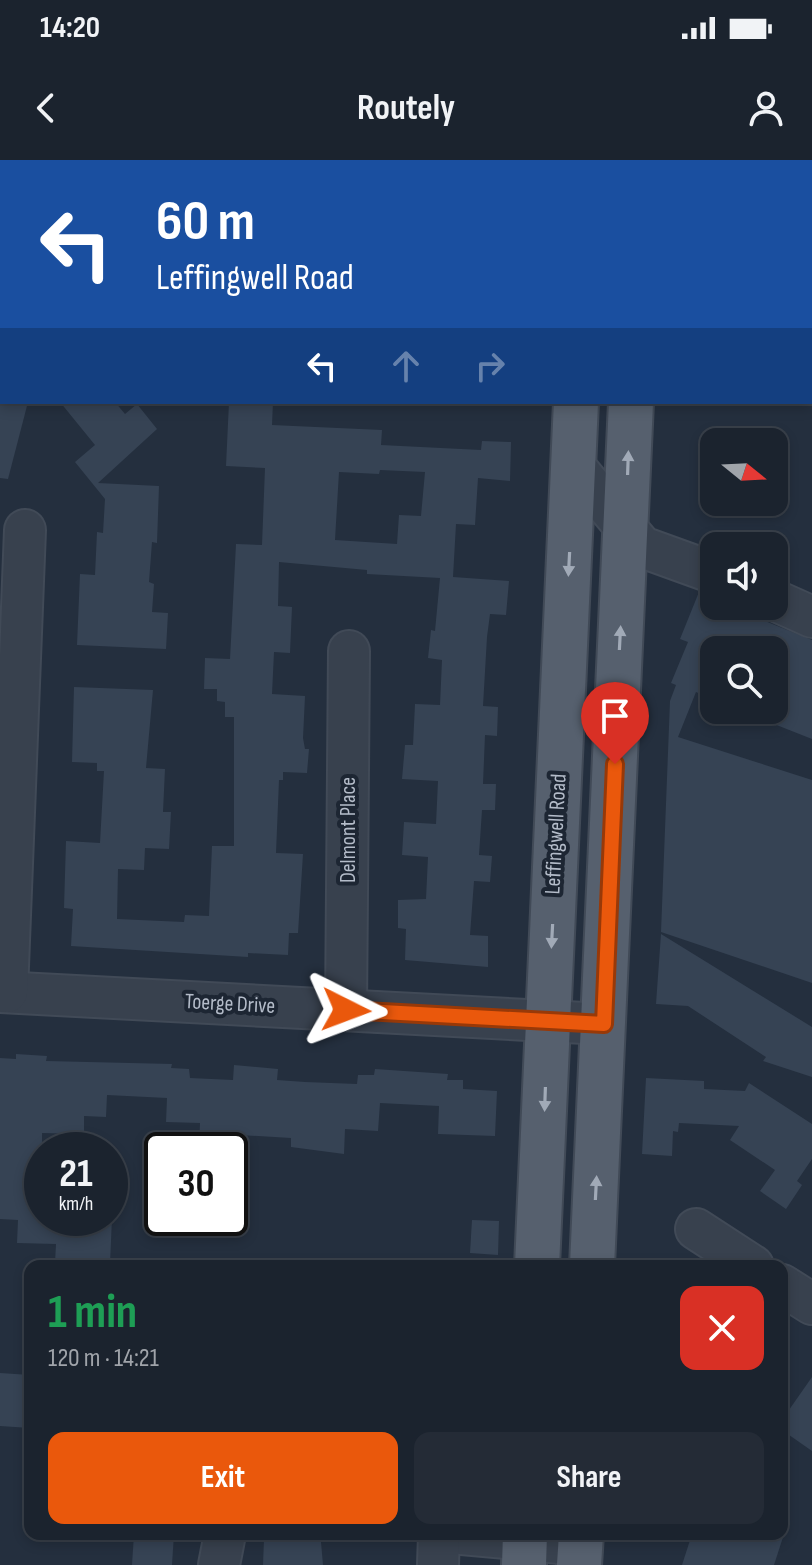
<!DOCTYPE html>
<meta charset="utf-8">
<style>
:root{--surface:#1b232e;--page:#242b36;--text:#f1f3f6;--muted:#a0a4aa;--line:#39404a;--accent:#ea580c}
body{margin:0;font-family:"Sofia Sans Condensed",sans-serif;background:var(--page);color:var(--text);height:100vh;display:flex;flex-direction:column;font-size:30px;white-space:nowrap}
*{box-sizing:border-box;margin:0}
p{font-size:26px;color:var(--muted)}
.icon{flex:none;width:44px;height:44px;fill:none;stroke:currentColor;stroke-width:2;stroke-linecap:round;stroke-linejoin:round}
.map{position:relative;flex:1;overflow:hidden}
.drawer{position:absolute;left:24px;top:1100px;width:764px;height:280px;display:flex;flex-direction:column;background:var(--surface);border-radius:16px;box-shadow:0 4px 12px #0003,0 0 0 2px var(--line)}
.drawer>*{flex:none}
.banner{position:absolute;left:0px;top:0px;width:812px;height:244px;box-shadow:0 4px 12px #0003,0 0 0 2px var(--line);background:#1a4fa0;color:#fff;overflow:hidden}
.needle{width:52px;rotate:108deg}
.tools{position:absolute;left:700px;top:268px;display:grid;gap:16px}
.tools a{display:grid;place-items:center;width:88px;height:88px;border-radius:16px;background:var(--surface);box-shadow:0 4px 12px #0003,0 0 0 2px var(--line);font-size:40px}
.speed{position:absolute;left:24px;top:972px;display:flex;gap:16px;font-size:40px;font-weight:700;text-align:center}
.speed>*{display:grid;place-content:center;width:104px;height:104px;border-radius:50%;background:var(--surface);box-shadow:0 4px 12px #0003,0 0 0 2px var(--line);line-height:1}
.speed small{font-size:20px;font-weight:400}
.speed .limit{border:4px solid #111;border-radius:12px;background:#fff;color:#111}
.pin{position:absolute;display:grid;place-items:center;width:68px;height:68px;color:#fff;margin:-82px -34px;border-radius:50% 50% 50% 0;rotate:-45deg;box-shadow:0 0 8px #0007}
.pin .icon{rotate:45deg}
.me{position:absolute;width:88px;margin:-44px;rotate:93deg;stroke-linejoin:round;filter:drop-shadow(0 0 6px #0008)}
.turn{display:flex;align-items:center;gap:28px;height:168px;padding:0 24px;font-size:36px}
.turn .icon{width:104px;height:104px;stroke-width:2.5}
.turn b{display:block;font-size:56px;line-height:68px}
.lanes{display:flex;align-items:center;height:76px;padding:0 24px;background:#0003;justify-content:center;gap:40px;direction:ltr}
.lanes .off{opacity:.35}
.round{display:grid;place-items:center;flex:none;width:84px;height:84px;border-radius:16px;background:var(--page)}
.headline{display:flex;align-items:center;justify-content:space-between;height:136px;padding:0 24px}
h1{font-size:48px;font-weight:700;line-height:60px;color:#1e9e55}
.primary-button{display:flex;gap:16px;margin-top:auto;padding:16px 24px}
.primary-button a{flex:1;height:92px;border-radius:16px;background:var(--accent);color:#fff;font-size:32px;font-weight:700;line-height:92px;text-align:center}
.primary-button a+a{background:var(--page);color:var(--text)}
.status{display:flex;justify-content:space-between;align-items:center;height:56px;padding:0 40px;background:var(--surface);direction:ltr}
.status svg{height:22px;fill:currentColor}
header{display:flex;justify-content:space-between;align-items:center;height:104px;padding:0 24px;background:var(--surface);font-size:36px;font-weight:700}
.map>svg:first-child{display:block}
</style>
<div class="status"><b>14:20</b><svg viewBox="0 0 49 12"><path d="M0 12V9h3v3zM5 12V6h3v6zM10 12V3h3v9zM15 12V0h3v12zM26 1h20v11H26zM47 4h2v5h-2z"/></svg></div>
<header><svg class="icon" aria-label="back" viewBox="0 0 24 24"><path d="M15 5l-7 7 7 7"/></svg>Routely<svg class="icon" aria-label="person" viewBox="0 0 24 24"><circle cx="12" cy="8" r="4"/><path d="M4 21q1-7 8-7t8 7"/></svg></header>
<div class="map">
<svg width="812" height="1405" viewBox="0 0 812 1405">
<rect width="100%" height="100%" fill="#242f3e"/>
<g fill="#364354" fill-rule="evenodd">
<polygon points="0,242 28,242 8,319 0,318"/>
<polygon points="60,242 115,242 125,254 137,244 157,269 98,323 159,326 157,383 152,382 149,422 154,424 152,452 168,453 166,489 77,485 80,414 95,415 97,372 103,373 105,339 75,302 95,285"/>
<path d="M229,242h44l-1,23 110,5 -1,15 100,5 1,-9 29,1 -1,39 -32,-3 -3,47 -19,-1 -3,53 56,4 -3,34 -16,-1 -3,23 -4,69 15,1 -1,29 -12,-1 -2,49h13l-1,26h-13l-3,45 13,1 -2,26 -16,-1 -4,54 18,1v31l-83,-7 1,-31 -8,-1v-28l28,-1 2,-42 -26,-2 2,-33 32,2 2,-43 -36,-2 3,-34h8l2,-41 25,1 2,-45 -14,-2 3,-28 4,1 5,-53 -73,-4v-4l-88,-8 -1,44 14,1 -2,46 -16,-1 -2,42 33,2 -2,42 2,11h4l-2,24 -24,-1v8h-4l-3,73 27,1 -5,79h-9l-1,22 -40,-2v4l-177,-11 2,-37 -9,-1 2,-67 34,2 4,-72h-7v-8l-25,-1 2,-75 79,3 -7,78 19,1 -2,43h8l-2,37 -24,-1 -1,22 -26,-1 -1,50 67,3 1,-7 24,1 3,-70h22v-129h-9v-15l-8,-1v-12h-13l1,-31 25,1 6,-115 26,1 3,-77 -39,-2zM380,310l45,2 -4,44 -22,-1 -2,29 -62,-4 4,-68 40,2z"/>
<polygon points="699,432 714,435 714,446 744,446 765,461 812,480 812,579 774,564 774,490 714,490 714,540 696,532 678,577 812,620 812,823 661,772 670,541 676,525 671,523 688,482 680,479"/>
<polygon points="661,774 812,867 812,917 763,901 766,897 688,846 656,844"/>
<polygon points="16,894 47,896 46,901 172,904 171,908 189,909 190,918 233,920 234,905 278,909 277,920 305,922 357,924 358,915 374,915 375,909 448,914 447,920 463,920 463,929 497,931 495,976 438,974 439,946 380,943 378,971 345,969 344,994 291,987 291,978 222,974 221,990 199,990 200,963 166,962 167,938 107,935 106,957 84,956 84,974 42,973 42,1058 112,1058 110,1104 55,1103 56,1084 17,1083 18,1060 0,1059 0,898 16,899"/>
<polygon points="646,918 704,921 704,929 745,931 749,923 812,964 812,999 797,1021 802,1025 786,1049 760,1031 775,1010 730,980 739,966 679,963 678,972 673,971 672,996 642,994"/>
<polygon points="472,1060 499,1061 498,1095 470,1093"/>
<polygon points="0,1213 30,1215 30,1268 0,1266"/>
<polygon points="812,1217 812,1291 782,1270 782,1260"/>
<polygon points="134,1374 174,1374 172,1405 132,1405"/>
<polygon points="692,1374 784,1374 774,1405 682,1405"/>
<polygon points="264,1379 321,1382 323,1405 263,1405"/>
</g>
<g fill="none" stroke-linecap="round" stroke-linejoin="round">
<defs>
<g id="minor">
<polyline points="810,146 812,145"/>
<polyline points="573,305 642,387 714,413"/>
<polyline points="774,440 812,457"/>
<polyline points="0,832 604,864"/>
<polyline points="7,832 25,370"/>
<polyline points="346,850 349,491"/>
<polyline points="696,1069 753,1106"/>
<polyline points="782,1125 812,1144"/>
<polyline points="462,1374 580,1385"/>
<polyline points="219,1405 225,1374"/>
<polyline points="438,1405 439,1374"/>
</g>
<g id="major">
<polyline points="587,2 587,0"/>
<polyline points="641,2 642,0"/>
<polyline points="537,1106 576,242"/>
<polyline points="592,1106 631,242"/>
<polyline points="524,1405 525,1374"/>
<polyline points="579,1405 581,1374"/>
</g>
</defs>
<use href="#minor" stroke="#414a57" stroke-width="44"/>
<use href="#major" stroke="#414a57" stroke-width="48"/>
<use href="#minor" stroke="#38414e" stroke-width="40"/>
<use href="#major" stroke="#56606e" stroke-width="44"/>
</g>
<defs><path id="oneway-solid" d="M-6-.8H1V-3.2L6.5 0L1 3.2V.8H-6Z" transform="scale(2)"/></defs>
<g fill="#a1aab7">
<use href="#oneway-solid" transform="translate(628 303) rotate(-88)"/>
<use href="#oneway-solid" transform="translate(569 404) rotate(93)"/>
<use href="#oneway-solid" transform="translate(620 478) rotate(-87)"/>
<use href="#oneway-solid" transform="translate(552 776) rotate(93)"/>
<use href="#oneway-solid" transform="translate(545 939) rotate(92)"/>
<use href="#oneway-solid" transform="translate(596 1028) rotate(-87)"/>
</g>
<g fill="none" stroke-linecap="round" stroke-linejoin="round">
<defs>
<polyline id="route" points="346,850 604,864 615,604"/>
</defs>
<use href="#route" stroke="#983908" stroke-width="20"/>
<use href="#route" stroke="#ea580c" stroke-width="14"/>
</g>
<g text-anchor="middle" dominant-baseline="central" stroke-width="8" stroke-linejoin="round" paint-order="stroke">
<g font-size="22" fill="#b4bcc9" stroke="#1d2633">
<text transform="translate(348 670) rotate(-90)">Delmont Place</text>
<text transform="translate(556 674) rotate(-87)">Leffingwell Road</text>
<text transform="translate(230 844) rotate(3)">Toerge Drive</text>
</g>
</g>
</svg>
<div class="tools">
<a><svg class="needle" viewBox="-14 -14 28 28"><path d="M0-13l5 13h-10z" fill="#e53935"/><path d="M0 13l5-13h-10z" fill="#a0a4aa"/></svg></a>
<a><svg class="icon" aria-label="sound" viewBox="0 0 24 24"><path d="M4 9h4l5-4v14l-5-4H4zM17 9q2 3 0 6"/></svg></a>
<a><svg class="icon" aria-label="search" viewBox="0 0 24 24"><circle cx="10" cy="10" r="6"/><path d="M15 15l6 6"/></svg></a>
</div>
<div class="speed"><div>21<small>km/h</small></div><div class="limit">30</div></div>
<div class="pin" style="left:615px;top:604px;background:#d93025"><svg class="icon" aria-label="arrive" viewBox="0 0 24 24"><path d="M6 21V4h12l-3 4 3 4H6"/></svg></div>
<svg class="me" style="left:346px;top:850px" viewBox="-20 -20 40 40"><path d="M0-17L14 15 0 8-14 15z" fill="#ea580c" stroke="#fff" stroke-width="4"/></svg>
<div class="banner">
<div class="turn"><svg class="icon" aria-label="left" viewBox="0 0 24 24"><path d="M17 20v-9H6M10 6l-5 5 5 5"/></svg><div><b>60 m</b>Leffingwell Road</div></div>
<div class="lanes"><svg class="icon" aria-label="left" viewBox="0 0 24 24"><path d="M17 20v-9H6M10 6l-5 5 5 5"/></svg><svg class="icon off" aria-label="ahead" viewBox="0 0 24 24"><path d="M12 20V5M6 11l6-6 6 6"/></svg><svg class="icon off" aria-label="right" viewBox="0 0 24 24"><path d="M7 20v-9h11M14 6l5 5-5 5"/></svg></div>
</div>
<section class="drawer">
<div class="headline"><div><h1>1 min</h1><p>120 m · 14:21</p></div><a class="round" style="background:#d93025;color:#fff"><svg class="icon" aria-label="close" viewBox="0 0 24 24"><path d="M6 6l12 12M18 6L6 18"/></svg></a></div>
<div class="primary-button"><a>Exit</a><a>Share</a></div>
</section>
</div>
